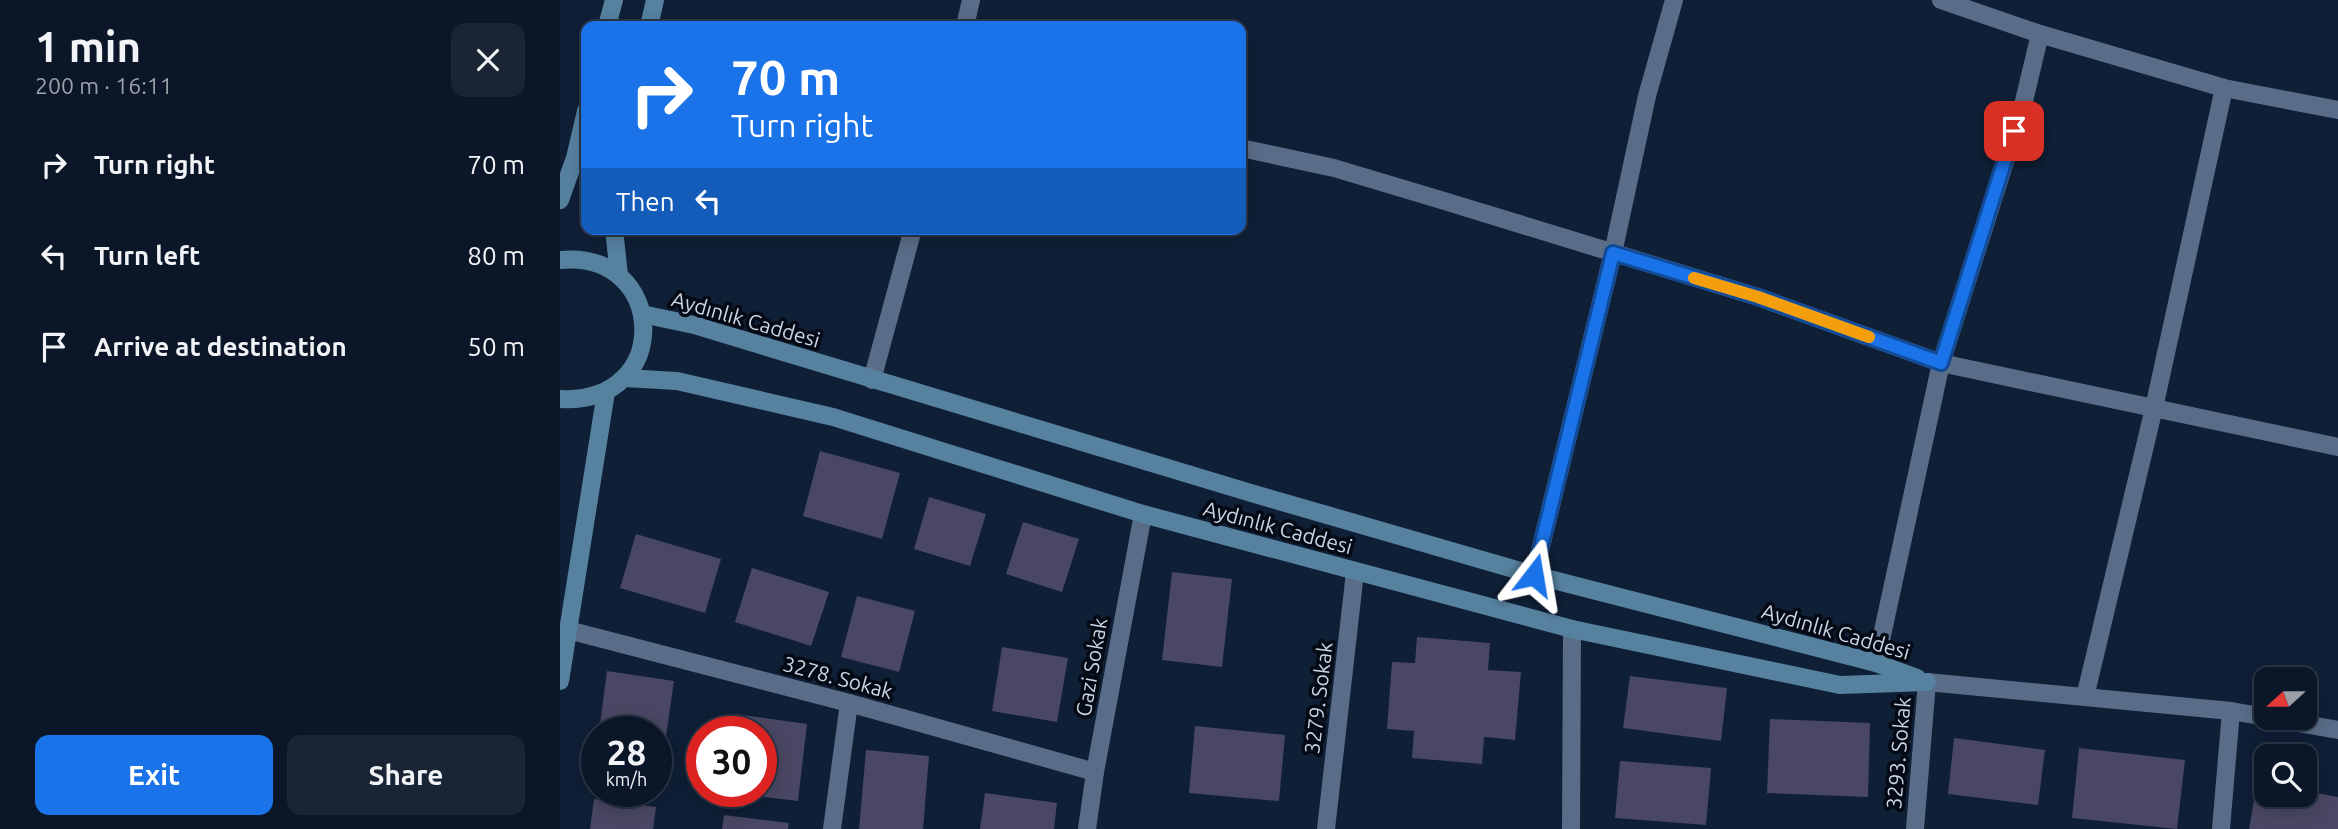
<!DOCTYPE html>
<meta charset="utf-8">
<style>
:root{--surface:#0b1728;--page:#192434;--text:#f1f3f6;--muted:#9a9fa8;--line:#2b3645;--accent:#1a73e8}
body{margin:0;font-family:Ubuntu,sans-serif;background:var(--page);color:var(--text);height:100vh;display:flex;flex-direction:column;font-size:26px;white-space:nowrap}
*{box-sizing:border-box;margin:0}
p{font-size:23px;color:var(--muted)}
.icon{flex:none;width:38px;height:38px;fill:none;stroke:currentColor;stroke-width:2;stroke-linecap:round;stroke-linejoin:round}
.map{position:relative;flex:1;overflow:hidden}
.side{display:flex;flex-direction:column;background:var(--surface);width:560px}
.side>*{flex:none}
.hud{position:absolute;left:21px;top:21px;width:665px;height:214px;border-radius:14px;box-shadow:0 4px 18px #0003,0 0 0 2px var(--line);background:#1a73e8;color:#fff;overflow:hidden}
.needle{width:46px;rotate:249deg}
.tools{position:absolute;left:1694px;top:667px;display:grid;gap:14px}
.tools a{display:grid;place-items:center;width:63px;height:63px;border-radius:14px;background:var(--surface);box-shadow:0 4px 18px #0003,0 0 0 2px var(--line);font-size:35px}
.speed{position:absolute;left:21px;top:716px;display:flex;gap:14px;font-size:35px;font-weight:700;text-align:center}
.speed>*{display:grid;place-content:center;width:91px;height:91px;border-radius:50%;background:var(--surface);box-shadow:0 4px 18px #0003,0 0 0 2px var(--line);line-height:1}
.speed small{font-size:18px;font-weight:400}
.speed .limit{border:10px solid #d22;background:#fff;color:#111}
.pin{position:absolute;display:grid;place-items:center;width:60px;height:60px;color:#fff;margin:-30px;border-radius:14px;box-shadow:0 4px 10px #0006}
.me{position:absolute;width:77px;margin:-38px;rotate:14deg;stroke-linejoin:round;filter:drop-shadow(0 0 5px #0008)}
.turn{display:flex;align-items:center;gap:24px;height:147px;padding:0 35px;font-size:32px}
.turn .icon{width:91px;height:91px;stroke-width:2.5}
.turn b{display:block;font-size:49px;line-height:60px}
.then{display:flex;align-items:center;height:66px;padding:0 35px;background:#0003;gap:14px;font-size:26px}
.round{display:grid;place-items:center;flex:none;width:74px;height:74px;border-radius:14px;background:var(--page)}
.overview{display:flex;align-items:center;justify-content:space-between;height:119px;padding:0 35px}
h1{font-size:42px;font-weight:700;line-height:52px}
.button{display:flex;gap:14px;margin-top:auto;padding:14px 35px}
.button a{flex:1;height:80px;border-radius:14px;background:var(--accent);color:#fff;font-size:28px;font-weight:700;line-height:80px;text-align:center}
.button a+a{background:var(--page);color:var(--text)}
ul{padding:0;list-style:none}
li{display:flex;align-items:center;gap:21px;height:91px;padding:0 35px}
li div{flex:1}
li b{display:block;font-size:26px}
li em{font-style:normal}
main{display:flex;flex:1;min-height:0}
.map>svg:first-child{display:block}
</style>
<main>
<section class="side">
<div class="overview"><div><h1>1 min</h1><p>200 m · 16:11</p></div><a class="round"><svg class="icon" aria-label="close" viewBox="0 0 24 24"><path d="M6 6l12 12M18 6L6 18"/></svg></a></div>
<ul>
<li><svg class="icon" aria-label="right" viewBox="0 0 24 24"><path d="M7 20v-9h11M14 6l5 5-5 5"/></svg><div><b>Turn right</b></div><em>70 m</em></li>
<li><svg class="icon" aria-label="left" viewBox="0 0 24 24"><path d="M17 20v-9H6M10 6l-5 5 5 5"/></svg><div><b>Turn left</b></div><em>80 m</em></li>
<li><svg class="icon" aria-label="arrive" viewBox="0 0 24 24"><path d="M6 21V4h12l-3 4 3 4H6"/></svg><div><b>Arrive at destination</b></div><em>50 m</em></li>
</ul>
<div class="button"><a>Exit</a><a>Share</a></div>
</section>
<div class="map">
<svg width="1778" height="829" viewBox="0 0 1778 829">
<rect width="100%" height="100%" fill="#0f1f36"/>
<g fill="#494763">
<polygon points="260,451 340,473 322,539 243,516"/>
<polygon points="369,497 426,514 410,566 354,549"/>
<polygon points="463,522 519,539 502,592 446,574"/>
<polygon points="76,534 161,559 145,613 60,588"/>
<polygon points="192,568 269,592 251,646 175,622"/>
<polygon points="612,572 672,579 662,667 602,660"/>
<polygon points="297,596 355,611 339,672 281,657"/>
<polygon points="857,637 930,643 928,670 961,672 955,740 924,737 922,764 852,758 854,731 827,729 832,662 855,663"/>
<polygon points="442,647 508,658 497,722 432,711"/>
<polygon points="47,671 114,681 100,777 96,776 96,732 39,732"/>
<polygon points="1070,676 1167,688 1161,741 1063,728"/>
<polygon points="175,714 247,724 238,801 171,793 171,791 201,791 201,732 173,732"/>
<polygon points="1210,719 1310,723 1308,797 1207,793"/>
<polygon points="635,726 725,735 719,801 629,793"/>
<polygon points="1394,738 1485,750 1478,805 1388,794"/>
<polygon points="1519,748 1625,760 1617,829 1512,818"/>
<polygon points="306,750 369,756 363,829 299,829"/>
<polygon points="1060,761 1151,768 1146,825 1055,818"/>
<polygon points="1697,783 1706,784 1706,794 1745,794 1745,791 1778,797 1778,829 1689,829"/>
<polygon points="425,793 497,803 494,829 420,829"/>
<polygon points="34,799 96,807 93,829 30,829"/>
<polygon points="164,815 229,823 228,829 162,829"/>
</g>
<g fill="none" stroke-linecap="round" stroke-linejoin="round">
<g stroke="#5a6d88" stroke-width="18">
<polyline points="405,26 411,0"/>
<polyline points="1480,34 1664,88 1778,110"/>
<polyline points="681,148 774,168 881,200 1198,297 1381,363 1778,447"/>
<polyline points="312,380 353,229"/>
<polyline points="974,575 1053,253 1087,96 1114,0"/>
<polyline points="8,630 289,703 535,772"/>
<polyline points="1316,663 1381,363 1463,105 1480,34 1381,0"/>
<polyline points="1525,697 1594,408 1664,88"/>
<polyline points="272,829 289,703"/>
<polyline points="527,829 535,772 583,514"/>
<polyline points="766,829 795,572"/>
<polyline points="1355,829 1367,682"/>
<polyline points="1661,829 1671,711"/>
</g>
<g stroke="#5a6d88" stroke-width="18">
<polyline points="1367,682 1671,711 1706,717"/>
<polyline points="1710,718 1778,730"/>
<polyline points="1011,829 1012,629"/>
</g>
<g stroke="#5682a0" stroke-width="18">
<polyline points="47,26 54,0"/>
<polyline points="89,26 95,0"/>
<polyline points="0,200 15,158 26,111"/>
<polyline points="54,229 59,275"/>
<path d="M0,260c107,-11 115,145 0,139"/>
<polyline points="82,314 134,325 691,493 974,575 1316,663 1357,678"/>
<polyline points="65,378 117,381 273,417 583,514 1012,629 1280,685 1367,682"/>
<polyline points="0,681 46,392"/>
</g>
</g>
<g fill="none" stroke-linecap="round" stroke-linejoin="round">
<defs>
<polyline id="route" points="974,575 1053,253 1198,297 1381,363 1454,131"/>
</defs>
<use href="#route" stroke="#114b97" stroke-width="18"/>
<use href="#route" stroke="#1a73e8" stroke-width="12"/>
<polyline stroke="#f59e0b" stroke-width="12" points="1134,278 1198,297 1309,337"/>
</g>
<g text-anchor="middle" dominant-baseline="central" stroke-width="7" stroke-linejoin="round" paint-order="stroke">
<g font-size="21" fill="#cad5e5" stroke="#040913">
<text transform="translate(186 319) rotate(16)">Aydınlık Caddesi</text>
<text transform="translate(718 527) rotate(15)">Aydınlık Caddesi</text>
<text transform="translate(1276 631) rotate(16)">Aydınlık Caddesi</text>
<text transform="translate(531 667) rotate(-80)">Gazi Sokak</text>
<text transform="translate(278 677) rotate(15)">3278. Sokak</text>
<text transform="translate(758 698) rotate(-83)">3279. Sokak</text>
<text transform="translate(1338 753) rotate(-85)">3293. Sokak</text>
</g>
</g>
</svg>
<div class="tools">
<a><svg class="needle" viewBox="-14 -14 28 28"><path d="M0-13l5 13h-10z" fill="#e53935"/><path d="M0 13l5-13h-10z" fill="#9a9fa8"/></svg></a>
<a><svg class="icon" aria-label="search" viewBox="0 0 24 24"><circle cx="10" cy="10" r="6"/><path d="M15 15l6 6"/></svg></a>
</div>
<div class="speed"><div>28<small>km/h</small></div><div class="limit">30</div></div>
<div class="pin" style="left:1454px;top:131px;background:#d93025"><svg class="icon" aria-label="arrive" viewBox="0 0 24 24"><path d="M6 21V4h12l-3 4 3 4H6"/></svg></div>
<svg class="me" style="left:974px;top:575px" viewBox="-20 -20 40 40"><path d="M0-17L14 15 0 8-14 15z" fill="#1a73e8" stroke="#fff" stroke-width="4"/></svg>
<div class="hud">
<div class="turn"><svg class="icon" aria-label="right" viewBox="0 0 24 24"><path d="M7 20v-9h11M14 6l5 5-5 5"/></svg><div><b>70 m</b>Turn right</div></div>
<div class="then">Then<svg class="icon" aria-label="left" viewBox="0 0 24 24"><path d="M17 20v-9H6M10 6l-5 5 5 5"/></svg></div>
</div>
</div>
</main>
